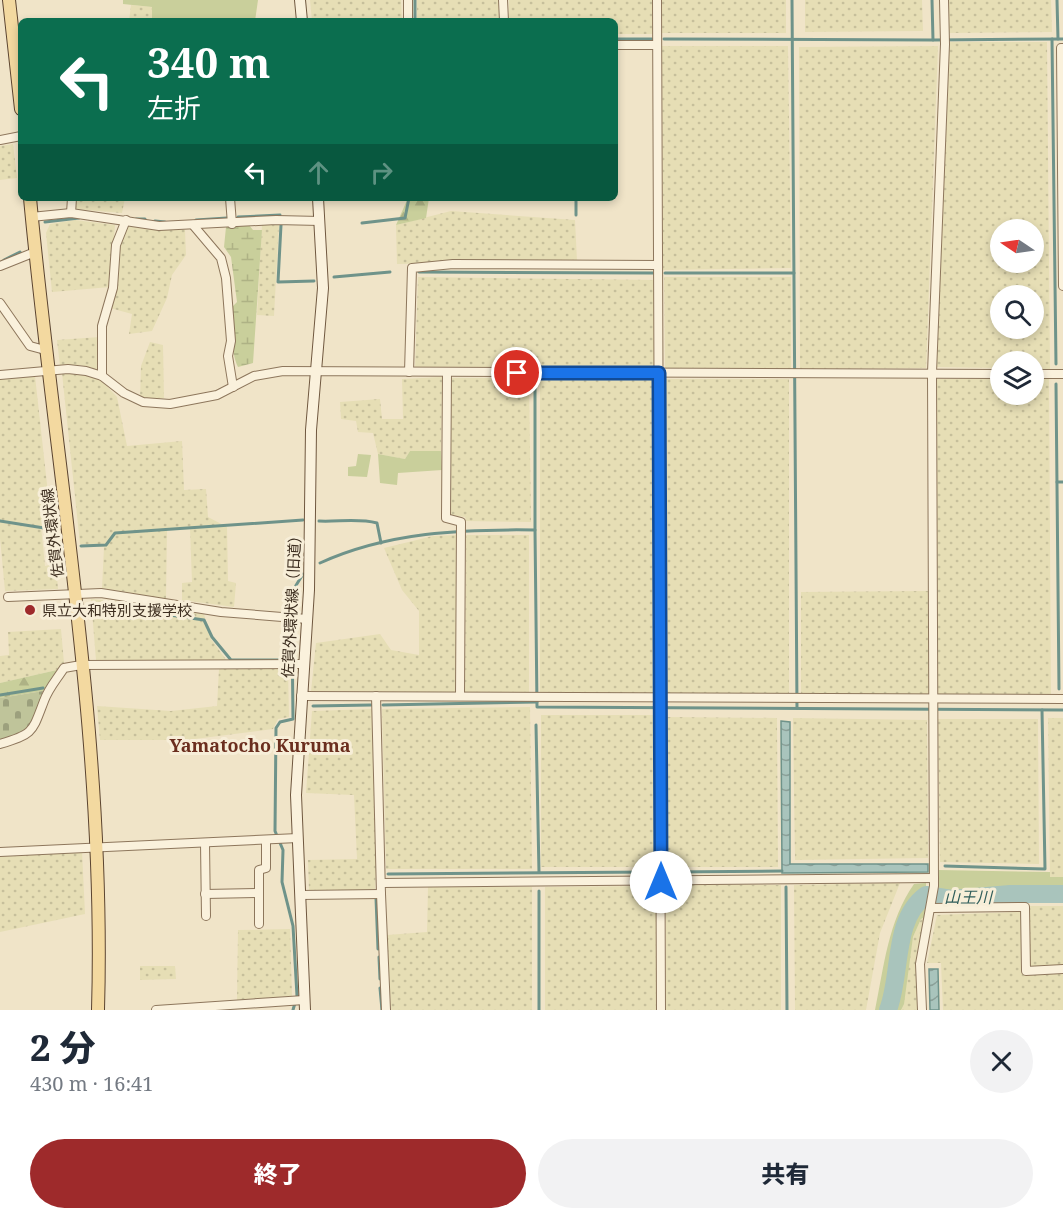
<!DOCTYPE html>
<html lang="ja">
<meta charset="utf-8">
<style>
:root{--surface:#fff;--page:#f2f2f3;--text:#1f2937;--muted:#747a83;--accent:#9e2a2b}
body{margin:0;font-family:"Noto Serif","Noto Sans JP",serif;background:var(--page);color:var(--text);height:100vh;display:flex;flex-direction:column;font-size:22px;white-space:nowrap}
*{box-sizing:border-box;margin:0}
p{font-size:20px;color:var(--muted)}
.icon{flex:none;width:33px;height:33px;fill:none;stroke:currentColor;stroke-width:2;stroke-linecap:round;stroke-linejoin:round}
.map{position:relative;height:1010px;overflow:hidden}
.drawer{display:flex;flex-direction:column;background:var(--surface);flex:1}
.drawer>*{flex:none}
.banner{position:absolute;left:18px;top:18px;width:600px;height:183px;border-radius:9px;box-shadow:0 3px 9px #0003;background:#0b6e4f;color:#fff;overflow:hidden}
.needle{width:39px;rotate:283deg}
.controls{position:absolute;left:990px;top:219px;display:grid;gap:12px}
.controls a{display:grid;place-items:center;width:54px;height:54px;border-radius:50%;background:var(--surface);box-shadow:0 3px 9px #0003;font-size:30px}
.pin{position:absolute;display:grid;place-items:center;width:51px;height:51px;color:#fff;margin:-26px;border:3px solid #fff;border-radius:50%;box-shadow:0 2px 6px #0007}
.me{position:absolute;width:66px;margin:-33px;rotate:0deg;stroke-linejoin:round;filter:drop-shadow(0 0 4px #0008)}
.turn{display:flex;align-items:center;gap:21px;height:126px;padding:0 30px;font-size:27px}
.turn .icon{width:78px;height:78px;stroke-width:2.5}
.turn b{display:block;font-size:42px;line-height:51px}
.lanes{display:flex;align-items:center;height:57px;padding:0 30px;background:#0003;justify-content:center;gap:30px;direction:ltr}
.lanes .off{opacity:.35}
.round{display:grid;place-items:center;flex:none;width:63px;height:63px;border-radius:32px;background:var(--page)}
.overview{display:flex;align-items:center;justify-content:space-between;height:102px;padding:0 30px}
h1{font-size:36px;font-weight:800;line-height:45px}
.cta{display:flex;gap:12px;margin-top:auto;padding:12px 30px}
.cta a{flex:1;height:69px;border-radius:36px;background:var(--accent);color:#fff;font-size:24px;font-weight:800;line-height:69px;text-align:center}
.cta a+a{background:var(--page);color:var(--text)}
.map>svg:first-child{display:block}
</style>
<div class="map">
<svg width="1063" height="1010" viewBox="0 0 1063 1010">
<defs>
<pattern id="farmland-dots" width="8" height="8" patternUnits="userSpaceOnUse" patternTransform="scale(1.5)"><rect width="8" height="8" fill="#e6deb5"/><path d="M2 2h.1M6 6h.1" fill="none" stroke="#c6bf9b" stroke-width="1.8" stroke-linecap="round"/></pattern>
<pattern id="forest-firs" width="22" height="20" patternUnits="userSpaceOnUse" patternTransform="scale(1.5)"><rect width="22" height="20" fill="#c9cf9b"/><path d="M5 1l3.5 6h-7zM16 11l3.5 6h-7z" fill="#aeb285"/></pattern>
<pattern id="wetland-marsh" width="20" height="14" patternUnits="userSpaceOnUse" patternTransform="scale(1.5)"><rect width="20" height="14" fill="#c9cf9b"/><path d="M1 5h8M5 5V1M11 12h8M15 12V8" fill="none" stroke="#aeb285"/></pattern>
<pattern id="cemetery-stones" width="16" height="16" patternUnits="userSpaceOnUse" patternTransform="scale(1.5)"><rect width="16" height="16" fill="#bfc49a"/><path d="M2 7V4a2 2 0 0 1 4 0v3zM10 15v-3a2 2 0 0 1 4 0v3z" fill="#9ca07d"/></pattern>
<pattern id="water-waves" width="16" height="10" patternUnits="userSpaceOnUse" patternTransform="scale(1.5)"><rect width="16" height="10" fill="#a9c4bc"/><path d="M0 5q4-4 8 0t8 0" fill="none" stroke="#8ba098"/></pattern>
</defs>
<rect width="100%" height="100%" fill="#f0e4c8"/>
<g fill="url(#farmland-dots)" fill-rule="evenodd">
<polygon points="310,0 401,0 402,21 312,21"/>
<rect x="417" y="0" width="83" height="21"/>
<polygon points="509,0 653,0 654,34 615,34 615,21 509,21"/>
<rect x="662" y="0" width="124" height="33"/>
<polygon points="805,0 922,0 923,31 805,32"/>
<polygon points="947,0 1051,0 1052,32 948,33"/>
<polygon points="131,5 152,7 152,21 129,21"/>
<path d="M949,42h98l3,327h-16v-7h-34v6l-64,-1zM1000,230h34v32h-34zM1000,296h34v32h-34z"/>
<polygon points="662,46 788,46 791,268 663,270"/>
<polygon points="938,46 926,368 800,369 799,47"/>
<polygon points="13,144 17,178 0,180 0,146"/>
<polygon points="76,198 125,198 122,213 75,209"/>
<polygon points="451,211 575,220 577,261 397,264 396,225"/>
<polygon points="75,220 115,225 110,287 52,292 46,233 50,224"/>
<polygon points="279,224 274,316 257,315 262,225"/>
<polygon points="127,226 160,230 185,230 186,255 172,275 167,298 152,331 129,334 132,314 110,308 119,247"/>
<polygon points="418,277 654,280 655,369 415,369"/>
<polygon points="664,277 791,277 791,370 665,369"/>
<polygon points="100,337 99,371 81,365 60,366 57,340"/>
<polygon points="150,342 163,345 164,398 140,398 141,366"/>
<polygon points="62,373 83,374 102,381 117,397 127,446 182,441 184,490 206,489 208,517 227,527 228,581 236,583 234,607 182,600 182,583 192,582 190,529 167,530 166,599 102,588 104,547 80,544"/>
<polygon points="35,376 52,529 41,526 45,566 56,564 58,589 5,591 0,538 0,378"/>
<polygon points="442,377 441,451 410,451 405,459 378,454 373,433 358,432 356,421 341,419 340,402 380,399 382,419 403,419 402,379"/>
<polygon points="449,378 529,378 531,522 466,521 465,517 450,515"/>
<polygon points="540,378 655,379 656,693 540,693"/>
<polygon points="665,379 789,379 789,694 666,693"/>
<polygon points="936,379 1000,379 1000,394 1034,394 1034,379 1049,379 1051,694 938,694"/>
<polygon points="457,535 458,693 311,691 316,643 380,634 391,650 419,655 419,611 402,590 384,548 433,536"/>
<polygon points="466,535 529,535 529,693 465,692"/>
<polygon points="928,591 929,694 801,695 801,592"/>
<polygon points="91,599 157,605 204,614 211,639 227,661 96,660"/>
<polygon points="61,629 64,663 57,670 0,683 0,656 9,655 8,632"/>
<polygon points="288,668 289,717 278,719 273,729 187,740 100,740 97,706 171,711 217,706 219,669"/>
<polygon points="530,707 532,869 386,869 382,709"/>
<polygon points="372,709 378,832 375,890 309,891 308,860 357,859 354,795 306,793 312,711"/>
<rect x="541" y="715" width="115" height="152"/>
<polygon points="665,717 777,718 778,867 665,867"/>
<polygon points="793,718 927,720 928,858 795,860"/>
<polygon points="1048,718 1063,718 1063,877 1050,877"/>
<polygon points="938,719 1038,719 1039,864 940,862"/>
<polygon points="82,851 85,914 0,932 0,854"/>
<polygon points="900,883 880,933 866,1010 795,1010 794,885"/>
<polygon points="666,884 781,885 781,1010 666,1010"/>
<polygon points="657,886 657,1010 545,1010 545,887"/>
<polygon points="428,887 532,887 532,1010 391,1010 387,935 427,932"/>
<polygon points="1027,906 1063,906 1063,966 1029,967"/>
<polygon points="1021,912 1023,973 1063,972 1063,1010 943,1010 941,963 927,963 937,915"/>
<polygon points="925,917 916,957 918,1010 901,1010 913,937 921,919"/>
<polygon points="290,929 292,996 237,1000 238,930"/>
<polygon points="140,966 175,966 176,979 140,980"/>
</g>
<g fill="#c9cf9b">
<polygon points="123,0 258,0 255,21 152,21 152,7 123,4"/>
<polygon points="410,451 441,451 442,470 398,473 397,485 380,483 378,454 405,459"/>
<polygon points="358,454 371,455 367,477 348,476 348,467 356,466"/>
<polygon points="939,870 1050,872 1050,877 1063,877 1063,890 1007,890 952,895 938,891"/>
<path d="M926,883v6l-16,12 -13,33 -10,66 -4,10h-8c9,-43 13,-89 39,-126z"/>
<path d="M927,901l-2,16 -4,2 -8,18 -9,67 -3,6h-9c14,-34 1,-87 35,-109z"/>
</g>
<g fill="url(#forest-firs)">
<polygon points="408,198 429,198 426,218 396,225"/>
<polygon points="57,670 43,691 0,698 0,683"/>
</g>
<path fill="url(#wetland-marsh)" d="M249,225l4,5h9l-9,133 -15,4c-8,-16 -5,-41 -7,-59l6,-6 -6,-45 -7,-10 2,-20z"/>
<path fill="url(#cemetery-stones)" d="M43,691c-9,30 -11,40 -43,50v-43z"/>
<g fill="url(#water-waves)" stroke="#6f938a" stroke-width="1.5">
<polygon points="781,721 790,722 790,864 928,864 928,872 782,873"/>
<polygon points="929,969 938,969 939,1010 930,1010"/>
</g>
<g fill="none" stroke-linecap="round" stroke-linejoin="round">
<g stroke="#6f938a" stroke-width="3">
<polyline points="415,0 415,21"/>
<polyline points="792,0 797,708"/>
<polyline points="932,0 933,40 1063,39"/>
<polyline points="1057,0 1058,39"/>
<polyline points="615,39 652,39"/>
<polyline points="664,39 933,40"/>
<polyline points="1052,39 1056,364"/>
<polyline points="576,198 576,215"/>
<polyline points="238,217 280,215"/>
<polyline points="136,219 145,219"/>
<polyline points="196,220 227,218"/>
<polyline points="155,221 165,222"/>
<polyline points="45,222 79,218"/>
<polyline points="362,223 405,218 409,198"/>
<polyline points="281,225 278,282 314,281"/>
<polyline points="4,260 20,252"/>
<polyline points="419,272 653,273"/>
<polyline points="665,273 794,273"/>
<polyline points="334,277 390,272"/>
<polyline points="1056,384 1059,689"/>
<polyline points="535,385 535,530"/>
<polyline points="1057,482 1063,482"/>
<polyline points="0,521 44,528 54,533"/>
<path d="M319,521c19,1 39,-3 58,2l4,20"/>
<polyline points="81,546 106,545 115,533 303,520"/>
<path d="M320,563c68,-31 142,-34 215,-33l2,177 526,3"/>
<polyline points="95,615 110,611 130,618 149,612 204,620 212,637 231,660 291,660"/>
<polyline points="0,695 43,688"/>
<polyline points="383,705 537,702"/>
<polyline points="313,706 371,705"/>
<polyline points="536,725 539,872"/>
<polyline points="945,866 1045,869 1042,710"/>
<polyline points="668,872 782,871"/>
<polyline points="388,874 654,872"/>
<polyline points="786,887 787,1010"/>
<polyline points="539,891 539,1010"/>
<polyline points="376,898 378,949"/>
<polyline points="379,957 380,979"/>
<polyline points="380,988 382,1010"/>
<polyline points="293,1010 297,996 293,926 282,882 283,850 275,831 276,728 280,722 293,719 292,631 287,600 303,574"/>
</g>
<path stroke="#a9c4bc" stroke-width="18" d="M888,1010c14,-36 4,-90 38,-115l26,4 58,-5h53"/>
<defs>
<g id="street">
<polyline points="408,0 408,21"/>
<polyline points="503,0 504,21"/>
<polyline points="657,0 661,1010"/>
<polyline points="615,45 657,45"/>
<polyline points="1063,48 1061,48 1063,286"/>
<polyline points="0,140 21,136"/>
<polyline points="230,198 232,224"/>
<polyline points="71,213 72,198"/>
<polyline points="31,217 71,213 159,226 276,220 320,221"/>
<polyline points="193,225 221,258 226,278 231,341 228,356 233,387"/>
<polyline points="0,266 35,252"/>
<polyline points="0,303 30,346 45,350"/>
<polyline points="409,372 412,268 453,264 658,265"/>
<polyline points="447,372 446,518 461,522 460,696"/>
<polyline points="1034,374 1063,374"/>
<polyline points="0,375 68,369 86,371 102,376 124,393 143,402 170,404 217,395 254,376 283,371 1000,374"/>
<polyline points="102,376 102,326 113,288 116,245 126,220"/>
<polyline points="8,597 101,593 221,612 307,619"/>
<polyline points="301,696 1063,699"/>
<polyline points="376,696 381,894 386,1010"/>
<path d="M0,744c34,-10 32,-12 44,-43 4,-12 13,-22 20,-33l17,-3 222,-1"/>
<polyline points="205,843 206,916"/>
<polyline points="0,852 298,838"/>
<polyline points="382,883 934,878"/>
<polyline points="205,894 259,893"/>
<polyline points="300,895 381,894"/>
<polyline points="932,908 1025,907 1026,971 1063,969"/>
<polyline points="259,924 259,870 266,868 266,840"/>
<polyline points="156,1010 304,1000"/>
<polyline points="922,1010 920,964 934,886 932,373 945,44 944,0"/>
</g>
<g id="secondary">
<polyline points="300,0 302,21"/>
<polyline points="305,1010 296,795 309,590 311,430 323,288 318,198"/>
</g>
<g id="primary">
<polyline points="9,0 21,109"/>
<path d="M30,198c25,270 76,540 68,812"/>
</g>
</defs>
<use href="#street" stroke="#8d765c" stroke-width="10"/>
<use href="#secondary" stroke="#6f573f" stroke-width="12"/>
<use href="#primary" stroke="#5b4430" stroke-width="14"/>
<use href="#street" stroke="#faf1dc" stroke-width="8"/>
<use href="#secondary" stroke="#faf1dc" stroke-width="10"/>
<use href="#primary" stroke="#f3d9a0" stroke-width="12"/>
</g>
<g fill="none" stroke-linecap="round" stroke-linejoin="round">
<defs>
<polyline id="route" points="517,373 659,373 661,882"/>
</defs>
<use href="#route" stroke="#114b97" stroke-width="15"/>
<use href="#route" stroke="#1a73e8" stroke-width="10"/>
</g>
<circle fill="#9e2a2b" stroke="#f7eed8" stroke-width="2" cx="30" cy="610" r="6"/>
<g text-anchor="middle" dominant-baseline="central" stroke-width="6" stroke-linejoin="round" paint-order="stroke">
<g font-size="15" fill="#3d2e20" stroke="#f7eed8">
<text transform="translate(52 533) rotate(-97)">佐賀外環状線</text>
<text transform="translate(291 603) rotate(-87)">佐賀外環状線（旧道）</text>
</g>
<g font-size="15" fill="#3d2e20" stroke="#f7eed8" text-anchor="start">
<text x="42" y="610">県立大和特別支援学校</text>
</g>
<g font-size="16" font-style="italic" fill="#2f5d5a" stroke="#f7eed8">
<text x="968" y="897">山王川</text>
</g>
<g font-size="18" font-weight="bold" fill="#6b2e1e" stroke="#f7eed8">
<text x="260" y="745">Yamatocho Kuruma</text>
</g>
</g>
</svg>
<div class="controls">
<a><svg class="needle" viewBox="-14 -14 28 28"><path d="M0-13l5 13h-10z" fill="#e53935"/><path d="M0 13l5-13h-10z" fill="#747a83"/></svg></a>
<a><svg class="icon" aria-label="search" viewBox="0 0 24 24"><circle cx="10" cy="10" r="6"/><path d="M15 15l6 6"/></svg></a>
<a><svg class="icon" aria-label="layers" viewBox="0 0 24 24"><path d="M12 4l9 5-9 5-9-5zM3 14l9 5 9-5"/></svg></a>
</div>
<div class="pin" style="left:517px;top:373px;background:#d93025"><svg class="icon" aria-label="arrive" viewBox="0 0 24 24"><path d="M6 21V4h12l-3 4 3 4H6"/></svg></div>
<svg class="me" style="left:661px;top:882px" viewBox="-20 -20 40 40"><circle r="19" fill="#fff"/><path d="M0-13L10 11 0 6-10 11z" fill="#1a73e8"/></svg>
<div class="banner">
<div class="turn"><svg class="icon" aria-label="left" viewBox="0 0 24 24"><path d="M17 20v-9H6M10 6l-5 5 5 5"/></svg><div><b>340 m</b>左折</div></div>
<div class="lanes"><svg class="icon" aria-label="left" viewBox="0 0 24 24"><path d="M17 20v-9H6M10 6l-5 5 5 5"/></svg><svg class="icon off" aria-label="ahead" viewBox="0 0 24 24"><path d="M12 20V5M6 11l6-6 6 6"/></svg><svg class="icon off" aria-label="right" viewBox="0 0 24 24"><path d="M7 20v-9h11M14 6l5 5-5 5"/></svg></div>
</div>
</div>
<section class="drawer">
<div class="overview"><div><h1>2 分</h1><p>430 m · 16:41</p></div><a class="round"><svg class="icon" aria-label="close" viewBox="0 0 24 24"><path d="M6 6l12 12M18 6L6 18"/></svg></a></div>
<div class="cta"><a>終了</a><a>共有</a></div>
</section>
